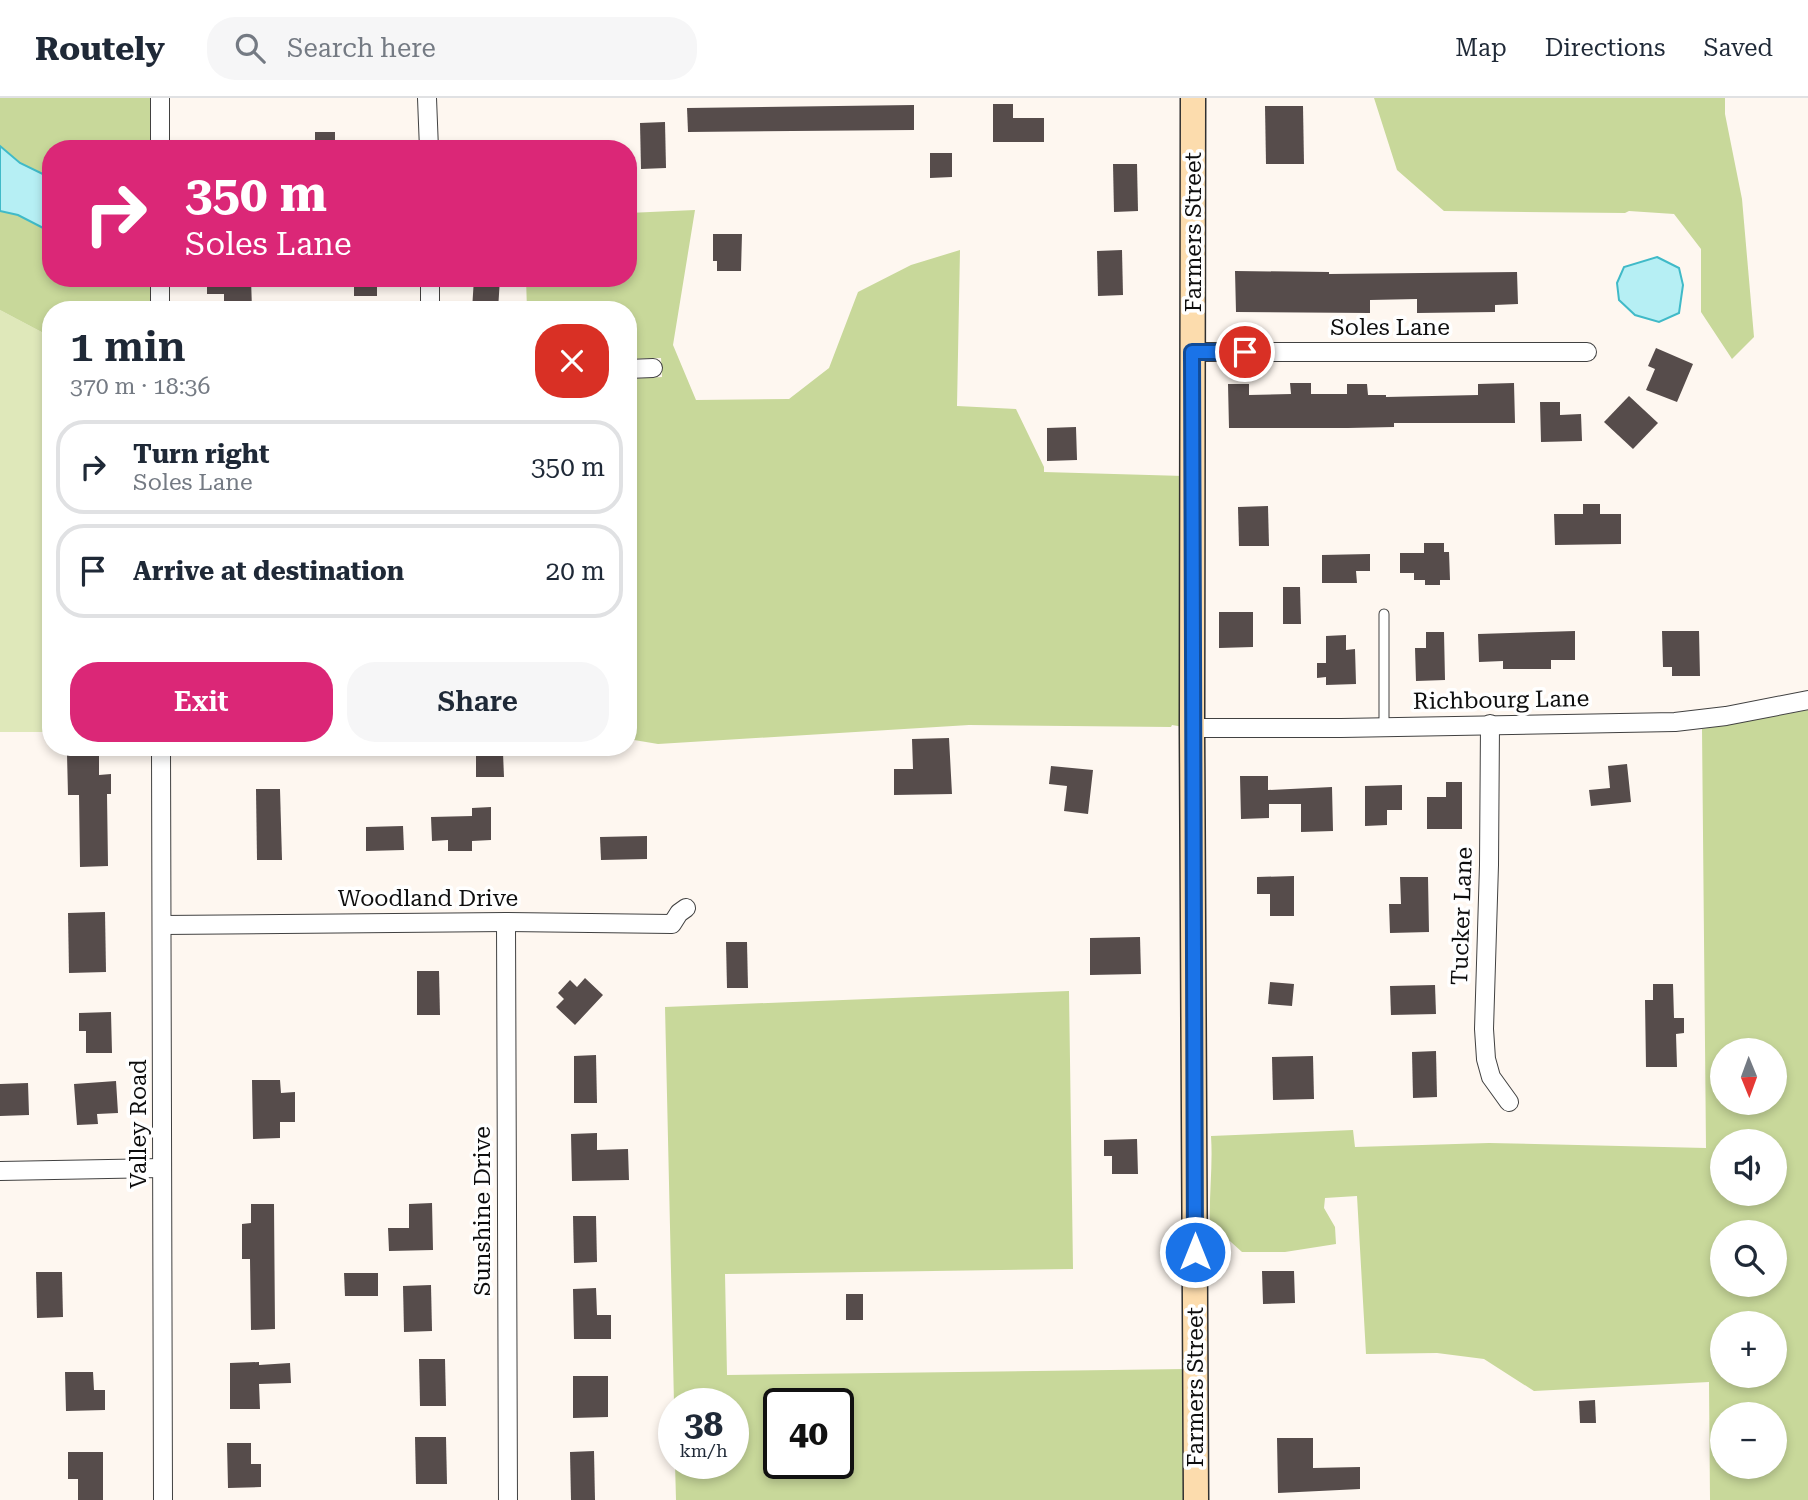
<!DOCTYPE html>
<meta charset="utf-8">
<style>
:root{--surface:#fff;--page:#f6f6f7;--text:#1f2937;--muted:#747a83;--line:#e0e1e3;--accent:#db2777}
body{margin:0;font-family:"Roboto Serif",serif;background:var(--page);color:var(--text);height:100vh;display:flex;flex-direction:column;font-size:26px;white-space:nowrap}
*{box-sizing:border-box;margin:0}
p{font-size:23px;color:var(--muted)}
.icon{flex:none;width:38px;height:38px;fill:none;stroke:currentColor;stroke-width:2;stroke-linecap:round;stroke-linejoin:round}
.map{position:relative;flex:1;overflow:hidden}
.sheet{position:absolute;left:42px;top:203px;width:595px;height:455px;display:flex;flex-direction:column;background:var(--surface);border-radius:28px;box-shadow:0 4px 10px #0003}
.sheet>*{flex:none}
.guide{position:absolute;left:42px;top:42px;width:595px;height:147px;border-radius:28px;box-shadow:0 4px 10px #0003;background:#db2777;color:#fff;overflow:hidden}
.needle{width:46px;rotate:179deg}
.fabs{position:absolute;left:1710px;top:940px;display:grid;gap:14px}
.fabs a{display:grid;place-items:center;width:77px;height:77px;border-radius:50%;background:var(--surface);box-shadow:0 4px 10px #0003;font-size:35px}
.speed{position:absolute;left:658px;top:1290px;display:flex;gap:14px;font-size:35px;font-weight:700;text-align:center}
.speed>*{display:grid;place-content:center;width:91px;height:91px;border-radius:50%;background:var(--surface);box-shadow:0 4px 10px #0003;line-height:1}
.speed small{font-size:18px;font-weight:400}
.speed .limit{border:4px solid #111;border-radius:10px;background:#fff;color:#111}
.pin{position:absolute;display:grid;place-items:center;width:60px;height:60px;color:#fff;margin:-30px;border:4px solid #fff;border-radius:50%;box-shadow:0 2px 7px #0007}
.me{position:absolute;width:77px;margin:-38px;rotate:0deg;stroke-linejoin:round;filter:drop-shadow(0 0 5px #0008)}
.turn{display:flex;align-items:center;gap:24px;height:147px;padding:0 28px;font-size:32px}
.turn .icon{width:91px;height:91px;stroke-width:2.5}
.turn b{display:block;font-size:49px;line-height:60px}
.round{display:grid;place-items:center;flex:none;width:74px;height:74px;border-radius:28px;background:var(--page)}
.head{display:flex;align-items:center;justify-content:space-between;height:119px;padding:0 28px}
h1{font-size:42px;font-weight:600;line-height:52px}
.button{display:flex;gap:14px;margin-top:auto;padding:14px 28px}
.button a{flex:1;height:80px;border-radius:28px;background:var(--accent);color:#fff;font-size:28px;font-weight:600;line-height:80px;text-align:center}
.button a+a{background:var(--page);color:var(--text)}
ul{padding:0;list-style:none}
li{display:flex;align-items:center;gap:21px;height:94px;margin:0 14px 10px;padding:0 14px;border:4px solid var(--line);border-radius:28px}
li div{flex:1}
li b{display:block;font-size:26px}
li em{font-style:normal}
header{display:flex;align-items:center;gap:42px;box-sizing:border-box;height:98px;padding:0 35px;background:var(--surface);border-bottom:2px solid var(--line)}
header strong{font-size:33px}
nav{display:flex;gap:38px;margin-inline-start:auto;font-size:24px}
.search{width:490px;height:63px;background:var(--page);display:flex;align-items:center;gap:18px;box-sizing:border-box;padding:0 24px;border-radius:28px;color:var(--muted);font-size:26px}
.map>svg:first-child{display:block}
</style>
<header>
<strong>Routely</strong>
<div class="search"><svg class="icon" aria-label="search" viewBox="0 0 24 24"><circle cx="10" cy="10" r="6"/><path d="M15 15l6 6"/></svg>Search here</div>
<nav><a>Map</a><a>Directions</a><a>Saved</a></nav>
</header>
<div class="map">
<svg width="1808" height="1402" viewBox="0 0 1808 1402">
<rect width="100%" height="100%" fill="#fef7f0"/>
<polygon fill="#dfe8ba" points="0,212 51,239 51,634 0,634"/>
<g fill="#c8d89a" fill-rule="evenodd">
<polygon points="0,0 151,0 151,51 51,51 51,80 20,65 0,48"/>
<polygon points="1374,0 1725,0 1725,16 1742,101 1754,239 1732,261 1701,214 1701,151 1674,116 1629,113 1625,115 1444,113 1397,72"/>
<polygon points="695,112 673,247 696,302 789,301 829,270 858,194 911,167 960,152 957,308 1016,311 1044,369 1044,374 1184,378 1184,629 1172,627 1171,629 969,627 658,646 628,641 628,281 662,279 661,260 628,261 628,212 527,212 526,180 628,180 628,115"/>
<polygon points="0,113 18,117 51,134 51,180 152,180 152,212 51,212 51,239 0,212"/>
<path d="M1808,612v790h-98l-1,-118 -175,9 -50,-32 -47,-6 -71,1 -9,-158 -32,2 -1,10 11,19 1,17 -51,8h-43l-32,-29c-1,-29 3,-58 1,-87l142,-6 2,17 134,-4 217,5 -4,-419zM1722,952h52v52h-52zM1722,1043h52v53h-52zM1774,1134v52h-52v-52zM1774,1225v53h-52v-53zM1722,1316h52v52h-52z"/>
<path d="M1069,893l4,278 -348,5 2,101 459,-6 1,131h-511l-1,-37h58v-59l-59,-1 -9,-396zM779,1306h59v59h-59z"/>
</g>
<g fill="#b6eff4" stroke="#40bac8" stroke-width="2">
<polygon points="0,48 20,65 51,80 51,134 18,117 0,113"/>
<polygon points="1657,159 1679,170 1683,187 1679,215 1659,224 1635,217 1619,202 1617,185 1624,169"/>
</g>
<g fill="#564c4b">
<polygon points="993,6 1013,6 1013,20 1044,20 1044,44 993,44"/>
<polygon points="914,7 914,32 688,34 687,10"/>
<polygon points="1265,8 1303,8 1304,66 1266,66"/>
<polygon points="665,24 666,70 641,71 640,25"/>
<rect x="315" y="34" width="20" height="17"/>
<polygon points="930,55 952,55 952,79 930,80"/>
<polygon points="1113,66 1137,66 1138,113 1114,114"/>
<polygon points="713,136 742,136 741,173 717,173 717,163 713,163"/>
<polygon points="1122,152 1123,197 1098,198 1097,153"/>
<polygon points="1235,173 1329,174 1329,176 1517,174 1518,206 1495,207 1495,214 1417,215 1417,201 1370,202 1370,215 1236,214"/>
<polygon points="207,180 251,180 252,212 224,212 224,196 207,196"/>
<rect x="354" y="180" width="23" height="18"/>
<polygon points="474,180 500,180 498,212 472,212"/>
<polygon points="1656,250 1693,266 1677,304 1646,292 1655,271 1648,268"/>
<polygon points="1290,285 1311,285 1311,296 1347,296 1347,286 1367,286 1368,297 1386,297 1386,299 1478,297 1478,286 1514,285 1515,325 1394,325 1394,329 1348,330 1229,330 1228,286 1249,286 1249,297 1291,296"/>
<polygon points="1629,298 1658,325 1633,351 1604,324"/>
<polygon points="1540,304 1560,304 1560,317 1581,316 1582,343 1541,344"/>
<polygon points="1076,329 1077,362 1047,363 1047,330"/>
<polygon points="1583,406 1600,406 1600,416 1621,416 1621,446 1555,447 1554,416 1583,416"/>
<polygon points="1268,408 1269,448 1239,448 1238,409"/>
<polygon points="1424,445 1444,445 1444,454 1449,454 1450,482 1440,482 1440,487 1425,487 1425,482 1414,482 1414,475 1400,475 1400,455 1424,455"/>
<polygon points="1370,456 1370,473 1356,473 1357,485 1322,485 1322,457"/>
<polygon points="1283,489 1300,489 1301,526 1283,526"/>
<polygon points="1219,514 1253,514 1253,549 1219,550"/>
<polygon points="1575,533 1575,562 1551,562 1551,571 1503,571 1503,563 1479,564 1478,536"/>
<polygon points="1662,533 1699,533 1700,578 1672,578 1672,569 1663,569"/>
<polygon points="1426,534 1444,534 1445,582 1416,583 1415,550 1426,550"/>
<polygon points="1346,537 1346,552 1355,551 1356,586 1326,587 1326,579 1317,580 1317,565 1326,565 1326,538"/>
<polygon points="949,640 952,696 894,697 894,671 913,671 912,641"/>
<polygon points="503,655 504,679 476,679 476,656"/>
<polygon points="67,656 99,656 99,677 111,676 111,696 107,696 108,768 80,769 79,697 68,697"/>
<polygon points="1627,666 1631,704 1591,708 1589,692 1610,690 1608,668"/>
<polygon points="1051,668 1093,672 1088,716 1064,713 1067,688 1049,686"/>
<polygon points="1240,678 1268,678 1268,692 1332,689 1333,733 1301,734 1301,706 1269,706 1269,720 1241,721"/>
<polygon points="1446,684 1462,684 1462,731 1427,731 1427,699 1446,699"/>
<polygon points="1402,687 1402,712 1387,712 1387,727 1365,728 1365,688"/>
<polygon points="256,691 280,691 282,762 257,762"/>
<polygon points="491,709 491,742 472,743 472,753 448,753 448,742 432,743 431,719 472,718 472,710"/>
<polygon points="403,728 404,752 366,753 366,729"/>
<polygon points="647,738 647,761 601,762 600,739"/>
<polygon points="1294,778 1294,818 1270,818 1270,796 1257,796 1257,779"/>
<polygon points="1400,779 1428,779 1429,834 1390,835 1389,806 1401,806"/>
<polygon points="105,814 106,874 69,875 68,815"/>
<polygon points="1140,839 1141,876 1090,877 1090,840"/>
<polygon points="726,844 747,844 748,890 727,890"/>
<polygon points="417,873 439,873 440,917 417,917"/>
<polygon points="585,880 603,897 575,927 556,909 564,901 558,895 570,882 577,889"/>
<polygon points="1270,884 1294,886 1292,908 1268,906"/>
<polygon points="1653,886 1673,886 1674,920 1684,920 1684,935 1676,936 1677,969 1646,969 1645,902 1653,902"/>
<polygon points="1435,887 1436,916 1391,917 1390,888"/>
<polygon points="111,914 112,955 86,955 86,933 79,933 79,915"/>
<polygon points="1436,953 1437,999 1413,1000 1412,954"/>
<polygon points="596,957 597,1005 574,1005 574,958"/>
<polygon points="1313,958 1314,1001 1273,1002 1272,959"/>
<polygon points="252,982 280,982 281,995 295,994 295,1024 280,1024 280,1040 253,1041"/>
<polygon points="116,983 118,1015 97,1016 98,1026 77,1027 74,986"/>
<polygon points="28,985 29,1017 0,1018 0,986"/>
<polygon points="597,1035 597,1052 628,1051 629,1082 572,1083 571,1036"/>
<polygon points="1137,1041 1138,1076 1112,1076 1112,1058 1104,1058 1104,1042"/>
<polygon points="432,1105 433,1152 389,1153 388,1130 409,1130 409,1106"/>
<polygon points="251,1106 274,1106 275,1231 251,1232 250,1161 242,1161 242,1126 251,1125"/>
<polygon points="573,1118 596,1118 597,1164 574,1165"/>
<polygon points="1262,1173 1294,1173 1295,1205 1263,1206"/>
<polygon points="36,1174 62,1174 63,1219 37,1220"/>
<polygon points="344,1175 378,1175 378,1198 345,1198"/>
<polygon points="431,1187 432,1233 404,1234 403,1188"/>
<polygon points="596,1190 597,1217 611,1217 611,1241 574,1241 573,1191"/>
<rect x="846" y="1196" width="17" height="26"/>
<polygon points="419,1261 445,1261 446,1308 420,1308"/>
<polygon points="259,1264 259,1267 290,1265 291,1285 259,1286 260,1311 230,1311 230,1265"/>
<polygon points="65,1274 93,1274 94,1292 105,1292 105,1312 66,1313"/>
<polygon points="573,1278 608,1278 608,1319 573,1320"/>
<polygon points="1595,1302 1596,1325 1580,1325 1579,1303"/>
<polygon points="415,1339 446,1339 447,1386 416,1386"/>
<polygon points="1277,1340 1313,1340 1313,1370 1360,1369 1360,1391 1278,1395"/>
<polygon points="227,1345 251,1345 251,1366 261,1366 261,1389 228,1390"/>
<polygon points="594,1353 595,1402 571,1402 570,1354"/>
<polygon points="68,1354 103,1354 103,1402 78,1402 78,1381 68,1381"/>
</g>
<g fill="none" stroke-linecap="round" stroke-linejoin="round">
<defs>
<polyline id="lane" points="1384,629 1384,516"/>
<g id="street">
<polyline points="160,0 160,51"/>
<polyline points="427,0 429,51"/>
<polyline points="160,180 160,212"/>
<polyline points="430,180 430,212"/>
<polyline points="1192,254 1587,254"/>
<polyline points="628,271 653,270"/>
<polyline points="1490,626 1489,767 1484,931 1486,961 1491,979 1509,1004"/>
<polyline points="1192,630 1341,630 1675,624 1726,618 1808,602"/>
<polyline points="161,649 163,1402"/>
<polyline points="506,824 508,1402"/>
<polyline points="162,827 506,824 672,826 679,815 686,810"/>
<polyline points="0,1073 162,1070"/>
</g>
<polyline id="secondary" points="1193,0 1192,630 1196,1402"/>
</defs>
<use href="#lane" stroke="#414141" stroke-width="11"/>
<use href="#street" stroke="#414141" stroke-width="20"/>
<use href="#secondary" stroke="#303030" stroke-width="27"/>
<use href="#lane" stroke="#fff" stroke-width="9"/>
<use href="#street" stroke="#fff" stroke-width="18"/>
<use href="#secondary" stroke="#fcdcad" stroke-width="24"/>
</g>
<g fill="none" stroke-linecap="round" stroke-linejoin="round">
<defs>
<polyline id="route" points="1195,1154 1192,254 1245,254"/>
</defs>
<use href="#route" stroke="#114b97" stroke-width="18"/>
<use href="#route" stroke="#1a73e8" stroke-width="12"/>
</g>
<g text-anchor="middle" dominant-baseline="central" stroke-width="7" stroke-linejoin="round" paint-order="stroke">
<g font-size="23" fill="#0e0e0e" stroke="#fff">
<text transform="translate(1193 134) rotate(-90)">Farmers Street</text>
<text x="1390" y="229">Soles Lane</text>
<text transform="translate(1501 602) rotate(-1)">Richbourg Lane</text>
<text x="428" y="800">Woodland Drive</text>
<text transform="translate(1462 818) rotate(-88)">Tucker Lane</text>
<text transform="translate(138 1026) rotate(-90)">Valley Road</text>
<text transform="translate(482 1113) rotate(-90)">Sunshine Drive</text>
<text transform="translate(1195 1289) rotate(-90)">Farmers Street</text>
</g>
</g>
</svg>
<div class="fabs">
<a><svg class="needle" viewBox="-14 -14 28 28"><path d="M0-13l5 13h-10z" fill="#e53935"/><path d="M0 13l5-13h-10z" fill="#747a83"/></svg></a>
<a><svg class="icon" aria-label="sound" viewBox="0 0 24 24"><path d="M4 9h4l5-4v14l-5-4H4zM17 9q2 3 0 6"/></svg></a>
<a><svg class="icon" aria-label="search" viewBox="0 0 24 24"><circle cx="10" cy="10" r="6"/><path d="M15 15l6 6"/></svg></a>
<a>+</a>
<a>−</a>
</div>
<div class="speed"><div>38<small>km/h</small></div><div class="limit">40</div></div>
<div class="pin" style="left:1245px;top:254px;background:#d93025"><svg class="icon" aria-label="arrive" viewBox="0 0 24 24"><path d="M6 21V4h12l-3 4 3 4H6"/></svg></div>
<svg class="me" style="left:1195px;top:1154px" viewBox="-20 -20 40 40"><circle r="17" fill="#1a73e8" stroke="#fff" stroke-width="3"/><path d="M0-11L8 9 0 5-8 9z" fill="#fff"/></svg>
<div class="guide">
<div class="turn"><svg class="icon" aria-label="right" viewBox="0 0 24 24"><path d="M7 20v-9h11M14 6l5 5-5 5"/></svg><div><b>350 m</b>Soles Lane</div></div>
</div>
<section class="sheet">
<div class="head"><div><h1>1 min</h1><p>370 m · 18:36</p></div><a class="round" style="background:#d93025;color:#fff"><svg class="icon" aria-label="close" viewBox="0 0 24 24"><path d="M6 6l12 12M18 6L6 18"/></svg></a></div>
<ul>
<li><svg class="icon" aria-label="right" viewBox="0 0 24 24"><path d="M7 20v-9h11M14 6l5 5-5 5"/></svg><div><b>Turn right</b><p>Soles Lane</p></div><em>350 m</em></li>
<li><svg class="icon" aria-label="arrive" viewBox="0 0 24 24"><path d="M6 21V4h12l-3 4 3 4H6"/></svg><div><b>Arrive at destination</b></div><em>20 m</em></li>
</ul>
<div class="button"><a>Exit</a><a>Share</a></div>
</section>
</div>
